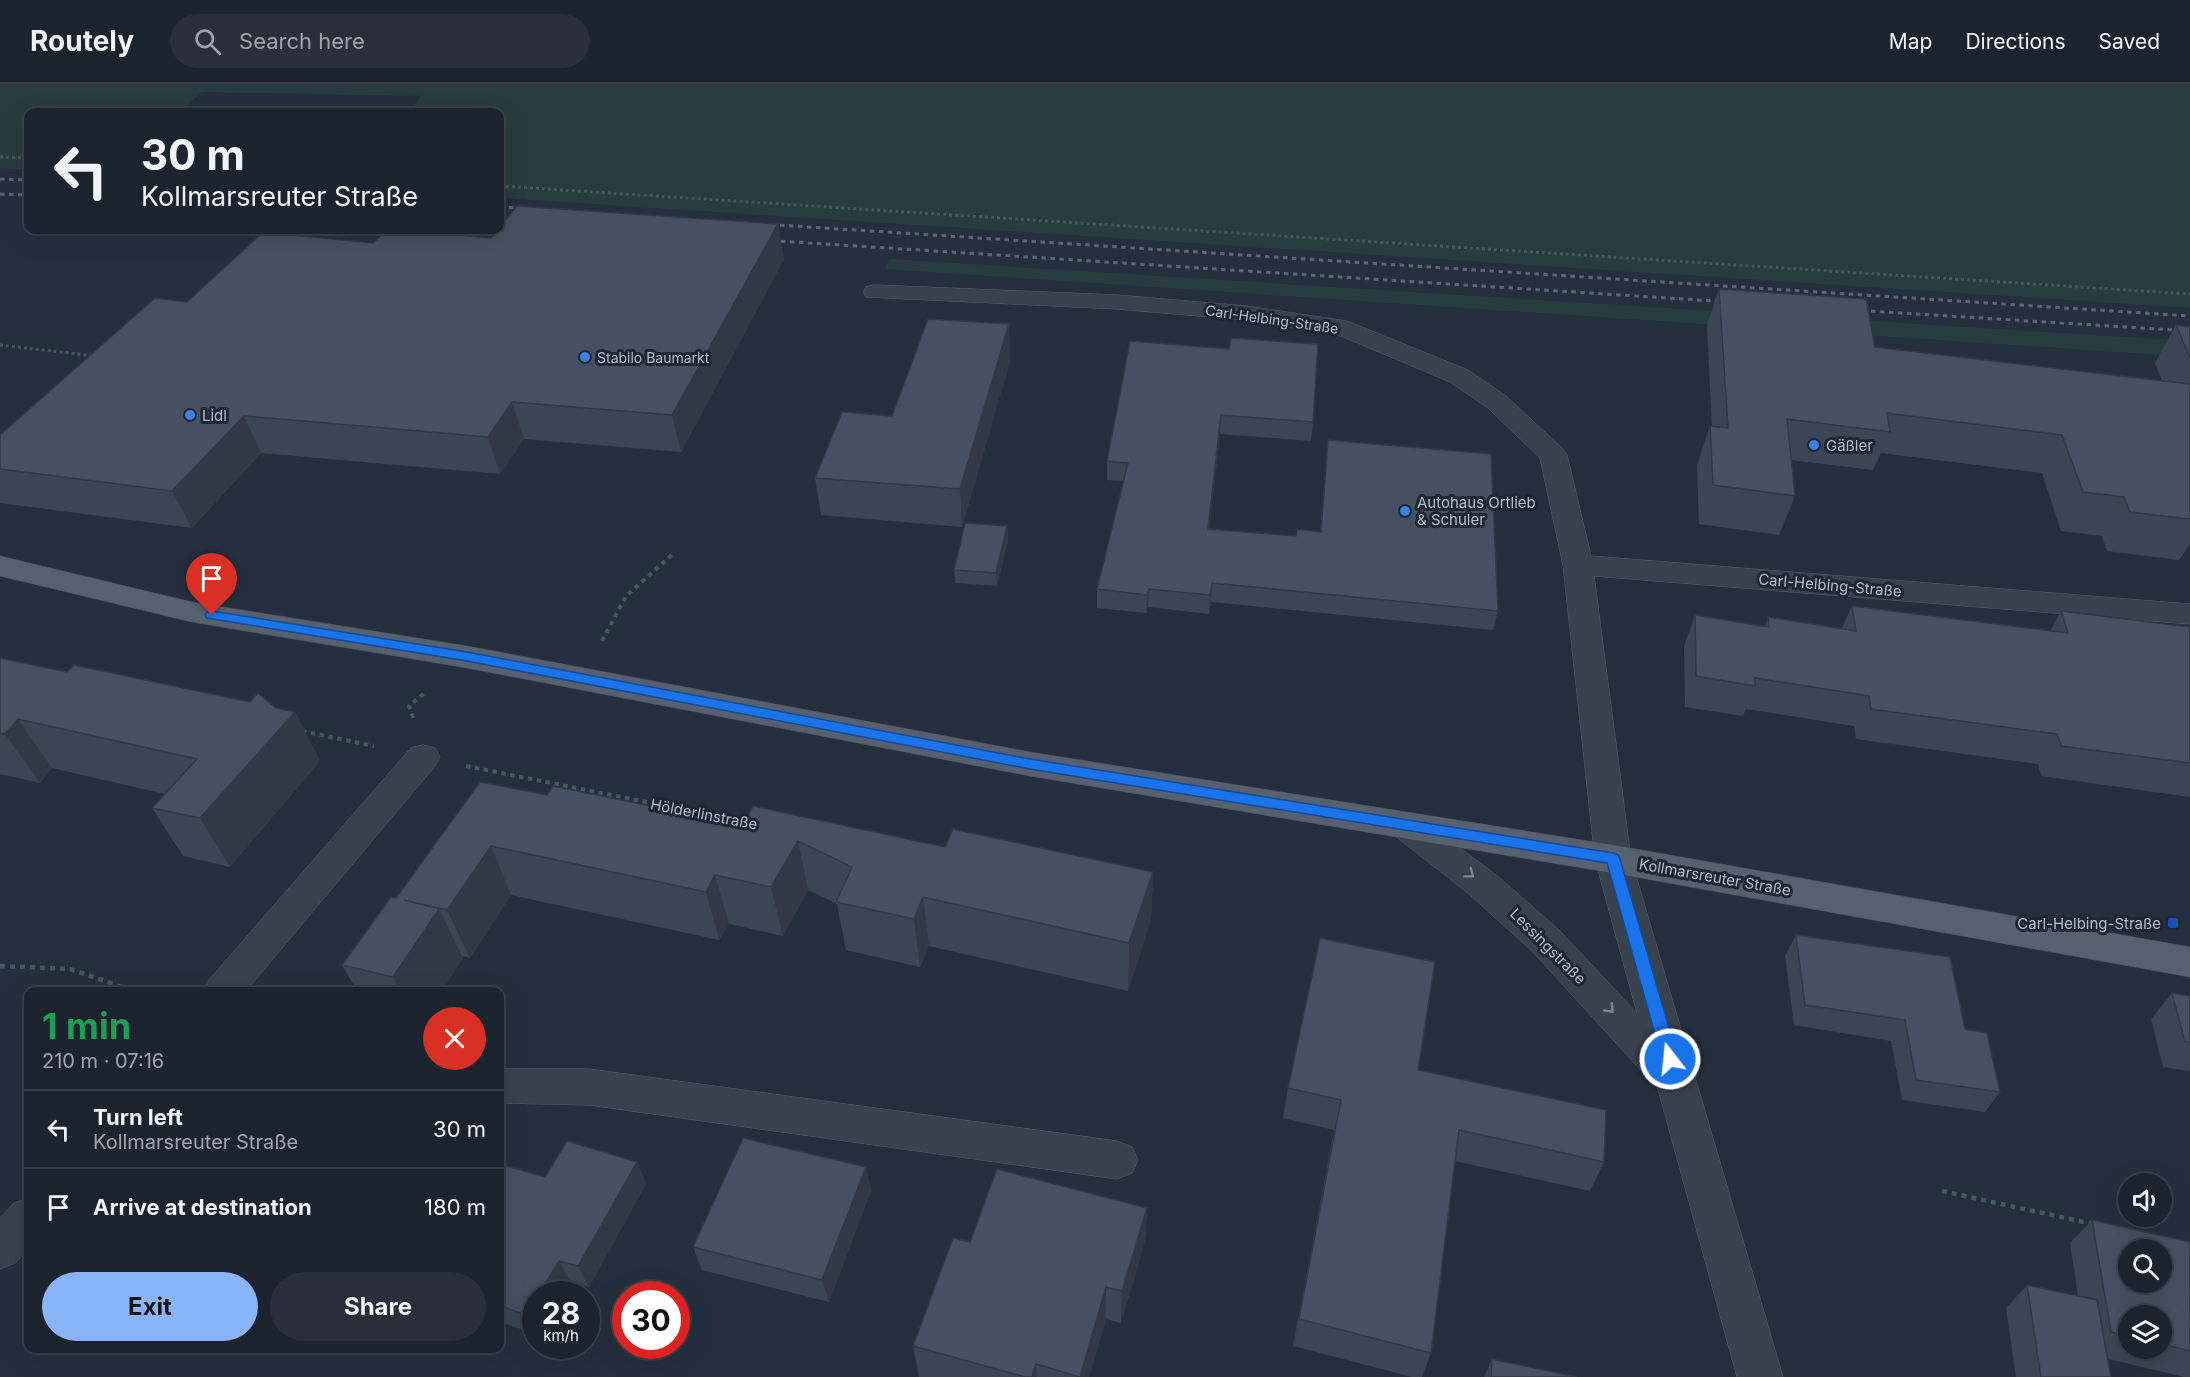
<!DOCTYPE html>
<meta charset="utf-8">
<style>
:root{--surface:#1b232e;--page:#282f3a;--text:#f1f3f6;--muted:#a0a4aa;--line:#39404a;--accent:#8ab4f8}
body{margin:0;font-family:Inter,sans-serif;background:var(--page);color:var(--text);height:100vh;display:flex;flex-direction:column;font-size:22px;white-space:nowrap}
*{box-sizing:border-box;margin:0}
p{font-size:20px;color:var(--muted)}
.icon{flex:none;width:33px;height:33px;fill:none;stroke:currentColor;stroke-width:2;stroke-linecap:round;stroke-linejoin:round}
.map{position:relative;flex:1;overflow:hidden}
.details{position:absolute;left:24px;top:903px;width:480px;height:366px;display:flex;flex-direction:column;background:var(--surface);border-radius:12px;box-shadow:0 6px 24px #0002,0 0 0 2px var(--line)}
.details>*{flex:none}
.banner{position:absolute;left:24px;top:24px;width:480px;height:126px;border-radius:12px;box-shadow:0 6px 24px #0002,0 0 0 2px var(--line);background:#1b232e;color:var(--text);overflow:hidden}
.buttons{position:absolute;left:2118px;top:1089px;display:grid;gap:12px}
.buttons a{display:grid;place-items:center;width:54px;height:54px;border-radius:50%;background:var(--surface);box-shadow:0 6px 24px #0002,0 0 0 2px var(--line);font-size:30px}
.speed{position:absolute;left:522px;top:1197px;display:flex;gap:12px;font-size:30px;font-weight:700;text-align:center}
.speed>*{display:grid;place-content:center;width:78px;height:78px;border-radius:50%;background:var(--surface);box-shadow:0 6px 24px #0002,0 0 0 2px var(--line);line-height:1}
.speed small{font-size:15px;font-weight:400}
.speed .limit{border:9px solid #d22;background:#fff;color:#111}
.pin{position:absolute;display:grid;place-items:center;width:51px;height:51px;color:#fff;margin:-62px -26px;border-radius:50% 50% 50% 0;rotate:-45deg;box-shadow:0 0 6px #0007}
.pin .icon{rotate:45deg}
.me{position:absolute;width:66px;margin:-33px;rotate:344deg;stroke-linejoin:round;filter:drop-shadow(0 0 4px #0008)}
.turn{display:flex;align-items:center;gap:21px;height:126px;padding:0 18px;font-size:27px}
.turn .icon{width:78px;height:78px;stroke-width:2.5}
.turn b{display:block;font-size:42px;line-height:51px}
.round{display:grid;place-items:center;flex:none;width:63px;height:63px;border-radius:32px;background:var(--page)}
.overview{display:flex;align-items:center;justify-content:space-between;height:102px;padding:0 18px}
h1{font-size:36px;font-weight:700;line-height:45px;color:#1e9e55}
.cta{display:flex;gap:12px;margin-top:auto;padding:12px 18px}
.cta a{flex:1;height:69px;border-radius:36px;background:var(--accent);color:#111;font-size:24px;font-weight:700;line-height:69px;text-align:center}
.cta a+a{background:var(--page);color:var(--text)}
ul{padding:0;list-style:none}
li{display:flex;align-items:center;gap:18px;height:78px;padding:0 18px;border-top:2px solid var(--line)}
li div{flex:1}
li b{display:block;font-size:22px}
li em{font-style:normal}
header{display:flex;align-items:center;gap:36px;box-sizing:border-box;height:84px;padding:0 30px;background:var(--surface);border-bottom:2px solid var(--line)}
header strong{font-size:28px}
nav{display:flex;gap:33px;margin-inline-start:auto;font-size:21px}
.search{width:420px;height:54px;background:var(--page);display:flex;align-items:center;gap:15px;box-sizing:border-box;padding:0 21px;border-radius:33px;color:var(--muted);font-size:22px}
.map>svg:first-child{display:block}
</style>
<header>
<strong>Routely</strong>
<div class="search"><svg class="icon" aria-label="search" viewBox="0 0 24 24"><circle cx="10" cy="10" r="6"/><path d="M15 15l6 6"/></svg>Search here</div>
<nav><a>Map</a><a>Directions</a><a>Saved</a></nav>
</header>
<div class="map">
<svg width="2190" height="1293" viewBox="0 0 2190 1293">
<rect width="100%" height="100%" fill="#242f3e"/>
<g fill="#263c3f">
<polygon points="0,0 2190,0 2190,224 500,114 500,28 409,28 421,12 202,8 180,28 28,28 28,86 0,84"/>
<polygon points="890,175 2190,257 2190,273 885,185"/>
</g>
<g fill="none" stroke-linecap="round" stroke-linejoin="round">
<defs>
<g id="minor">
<polygon points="875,201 1117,211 1246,222 1347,237 1468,286 1506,312 1563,365 1567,371 1591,472 2190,520 2190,540 1594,492 1631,775 1783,1293 1737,1293 1658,1005 1532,867 1469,810 1394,751 1389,742 1394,733 1406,729 1418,733 1495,790 1558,845 1637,929 1595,775 1563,481 1540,374 1488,324 1450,298 1341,252 1246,236 1117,225 866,213 863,208 866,203"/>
<polygon points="423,661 435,664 440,673 435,682 245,908 203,908 208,897 411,664"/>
<polygon points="500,985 589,985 1117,1057 1132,1063 1138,1076 1132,1089 1117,1095 589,1021 500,1019"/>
<polygon points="28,1114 28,1165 15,1179 0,1185 0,1134 13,1120"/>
</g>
<polygon id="major" points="0,472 192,518 467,562 1030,668 1613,761 2190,863 2190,893 1613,789 1030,692 467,584 192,538 0,492"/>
</defs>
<use href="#minor" stroke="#565f6c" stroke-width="1"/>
<use href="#major" stroke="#414a57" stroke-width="1"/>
<g stroke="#44595c" stroke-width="3" stroke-dasharray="3 3" stroke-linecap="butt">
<polyline points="0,73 28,74"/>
<polyline points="500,102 2190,210"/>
<polyline points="0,261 95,272"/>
</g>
<g stroke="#44595c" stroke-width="4" stroke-dasharray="4.5 4.5" stroke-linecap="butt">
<polyline points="602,557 626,512 675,468"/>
<polyline points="413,634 409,622 426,608"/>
<polyline points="302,647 374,662"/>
<polyline points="466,682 747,738"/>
</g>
<g stroke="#44595c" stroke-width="4.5" stroke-dasharray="5 5" stroke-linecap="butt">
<polyline points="0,882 70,885 136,908"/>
<polyline points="1942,1107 2093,1140"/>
</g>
<use href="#minor" fill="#38414e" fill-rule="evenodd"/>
<use href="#major" fill="#56606e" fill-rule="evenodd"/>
<g stroke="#5a6575" stroke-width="3" stroke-dasharray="4.5 4.5" stroke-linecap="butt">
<polyline points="0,95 28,96"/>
<polyline points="0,110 28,111"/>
<polyline points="500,123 531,125"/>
<polyline points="762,140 2190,232"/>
<polyline points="763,156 1730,218"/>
<polyline points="1853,226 2190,247"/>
</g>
</g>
<g fill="#3b4654" fill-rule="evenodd">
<polygon points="491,154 784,175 681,368 524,355 500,390 261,369 192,444 0,419 0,351 187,218 373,159"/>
<polygon points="1719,205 1875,263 2162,297 2155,279 2176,241 2190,243 2190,460 2179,476 2107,467 2102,452 2061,447 2042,389 1881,369 1873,386 1791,376 1795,412 1779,451 1699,440 1697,381 1710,342 1712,342 1707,242"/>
<polygon points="1009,240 1010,277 962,443 821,431 815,394"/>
<polygon points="1229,265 1313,338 1311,357 1220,350 1209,445 1296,452 1320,448 1328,356 1498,527 1493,546 1211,518 1209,530 1148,523 1146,529 1097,524 1097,505 1124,397 1107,396 1107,377"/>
<polygon points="1007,442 1008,456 997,502 955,499 954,486"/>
<polygon points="1852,522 2050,547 2061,527 2190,543 2190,713 2041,692 2038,680 1856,655 1854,642 1746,625 1743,632 1685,623 1684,562 1695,531 1765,542 1768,533 1842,544"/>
<polygon points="0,574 67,588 276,624 295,628 320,677 230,783 183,772 152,724 165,710 52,684 40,699 0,690"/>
<polygon points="547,711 743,741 1153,788 1151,836 1128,907 929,862 920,883 846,866 837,820 808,806 783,852 729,840 719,856 511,811 470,874 462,872 463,874 441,908 358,908 342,881 396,814"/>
<polygon points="1796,851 1965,945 2000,1008 1985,1028 1902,1016 1891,957 1794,941 1785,872"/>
<polygon points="2172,909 2190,912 2190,987 2163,983 2151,935"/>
<polygon points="1418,986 1604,1078 1590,1107 1455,1077 1431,1269 1422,1293 1412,1293 1293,1262 1334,1046 1283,1034 1288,1004"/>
<polygon points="637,1078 646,1100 589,1203 570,1197 563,1210 536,1210 536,1250 500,1238 500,1080 545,1093"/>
<polygon points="866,1083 871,1107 829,1218 702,1186 693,1163"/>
<polygon points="1147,1124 1145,1157 1121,1239 1106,1235 1089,1293 919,1293 913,1262 970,1158"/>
<path d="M2092,1136l98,22v135h-6l-76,-18 3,18h-95l-10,-69 21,-23 51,11 -8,-53zM2128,1232h34v32h-34z"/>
<polygon points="1492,1275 1577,1293 1484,1293"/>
</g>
<g fill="#303945">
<polygon points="778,140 784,175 681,368 672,331"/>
<polygon points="1009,240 1010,277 962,443 960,405"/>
<polygon points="512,318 524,355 500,390 488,353"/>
<polygon points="1221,331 1220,350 1207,463 1208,445"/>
<polygon points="244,332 261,369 192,444 172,407"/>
<polygon points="1007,442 1008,456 997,502 996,489"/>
<polygon points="1212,499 1211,518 1209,530 1210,511"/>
<polygon points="1149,505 1148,523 1146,529 1147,511"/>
<polygon points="295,628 320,677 230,783 200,734"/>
<polygon points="18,635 52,684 40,699 5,650"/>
<polygon points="798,757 808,806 783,852 771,803"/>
<polygon points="491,762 511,811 470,874 447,826"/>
<polygon points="1153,788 1151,836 1128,907 1129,859"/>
<polygon points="715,791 729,840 719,856 706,808"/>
<polygon points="923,813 929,862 920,883 914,835"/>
<polygon points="439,825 463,874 441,908 401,908 393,893"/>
<polygon points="637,1078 646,1100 589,1203 578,1182"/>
<polygon points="866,1083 871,1107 829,1218 822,1196"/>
<polygon points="1147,1124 1145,1157 1121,1239 1122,1207"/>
<polygon points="559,1177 570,1197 563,1210 539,1210"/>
<polygon points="1106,1203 1106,1235 1089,1293 1080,1293"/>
<polygon points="536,1217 536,1245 527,1231"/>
<polygon points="1036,1280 1037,1293 1032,1293"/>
</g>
<g fill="#455162" stroke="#303945" stroke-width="1.5" fill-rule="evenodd">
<polygon points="517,122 778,140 672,331 512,318 488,353 244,332 172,407 0,385 0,351 155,214 187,218 263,148 373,159 387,146 409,146 491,154 498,146 500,146 500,143"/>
<polygon points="1719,205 1866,215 1875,263 2190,300 2190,435 2130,428 2124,413 2083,408 2062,351 1887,329 1890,348 1787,335 1795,412 1713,401 1710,342 1728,344"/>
<polygon points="928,235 1009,240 960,405 815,394 842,328 892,332"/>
<polygon points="2176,241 2190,243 2190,274"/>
<polygon points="1231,254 1318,260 1313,338 1221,331 1208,445 1296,452 1297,445 1321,448 1328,356 1491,370 1498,527 1212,499 1210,511 1149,505 1147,511 1097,505 1128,379 1107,377 1130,257 1229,265"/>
<polygon points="965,439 1007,442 996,489 954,486"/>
<polygon points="1852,522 2068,549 2061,527 2190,543 2190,679 2061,662 2057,650 1871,625 1869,612 1755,594 1755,602 1696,592 1695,531 1769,543 1768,533 1856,547"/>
<polygon points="0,574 67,588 74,581 250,618 258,609 276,624 295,628 200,734 152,724 197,675 18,635 5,650 0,649"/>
<polygon points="480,698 547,711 553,702 743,741 753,722 945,763 953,745 1153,788 1129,859 923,813 914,835 836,818 852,783 798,757 771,803 715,791 706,808 491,762 447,826 404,816 439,825 393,893 342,881 391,813 396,814"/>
<polygon points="1796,851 1950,873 1965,945 1987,949 2000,1008 1916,996 1905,936 1805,921"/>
<polygon points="1320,854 1435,878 1418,986 1606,1026 1604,1078 1459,1046 1431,1269 1299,1235 1341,1016 1288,1004"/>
<polygon points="2172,909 2190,912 2190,958 2185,958"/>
<polygon points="743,1054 866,1083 822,1196 693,1163"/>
<polygon points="567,1057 637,1078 578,1182 559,1177 539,1210 536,1210 536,1217 527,1231 500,1222 500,1080 545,1093"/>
<polygon points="997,1085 1147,1124 1122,1207 1106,1203 1080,1293 1036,1280 1032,1293 1025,1293 913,1262 953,1154 970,1158"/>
<path d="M2092,1136l98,22v109l-28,-7v-28h-34v20l-17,-4zM2128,1166h34v32h-34z"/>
<polygon points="2027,1201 2097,1216 2111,1293 2041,1293"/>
<polygon points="1492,1275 1577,1293 1491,1293"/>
</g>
<defs><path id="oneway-chevron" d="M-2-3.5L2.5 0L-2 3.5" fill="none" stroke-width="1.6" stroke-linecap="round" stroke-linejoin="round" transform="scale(1.5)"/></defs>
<g stroke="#7c8592">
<use href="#oneway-chevron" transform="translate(1470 790) rotate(37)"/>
<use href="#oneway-chevron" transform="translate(1610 925) rotate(47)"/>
</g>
<polygon fill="#1a73e8" stroke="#114b97" stroke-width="1.5" points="212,527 467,568 1030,675 1613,769 1618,771 1620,775 1678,975 1676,980 1670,982 1664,980 1662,975 1607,779 1030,685 467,577 207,534 205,531 207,528"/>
<g fill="#3f7fe0" stroke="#1d2633" stroke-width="2">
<circle cx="585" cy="273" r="6"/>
<circle cx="190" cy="331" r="6"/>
<circle cx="1814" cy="361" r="6"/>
<circle cx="1405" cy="427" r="6"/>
</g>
<rect fill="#1a4fb4" stroke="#1d2633" stroke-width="2" x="2167" y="833" width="12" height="12" rx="3"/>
<g text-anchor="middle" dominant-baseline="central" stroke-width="6" stroke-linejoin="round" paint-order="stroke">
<g font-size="14" fill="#b4bcc9" stroke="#1d2633">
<text transform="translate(1272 235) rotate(8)">Carl-Helbing-Straße</text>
</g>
<g font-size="14" fill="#b4bcc9" stroke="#1d2633" text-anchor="start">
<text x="597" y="273">Stabilo Baumarkt</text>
</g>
<g font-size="15" fill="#b4bcc9" stroke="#1d2633" text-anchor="start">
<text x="202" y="331">Lidl</text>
<text x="1826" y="361">Gäßler</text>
<text x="1417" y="418">Autohaus Ortlieb<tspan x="1417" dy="17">&amp; Schuler</tspan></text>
<text x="2161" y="839" text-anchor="end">Carl-Helbing-Straße</text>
</g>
<g font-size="15" fill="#b4bcc9" stroke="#1d2633">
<text transform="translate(1830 501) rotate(5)">Carl-Helbing-Straße</text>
<text transform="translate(704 730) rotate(11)">Hölderlinstraße</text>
<text transform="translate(1715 793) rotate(10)">Kollmarsreuter Straße</text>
<text transform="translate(1548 862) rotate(45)">Lessingstraße</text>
</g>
</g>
</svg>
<div class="buttons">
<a><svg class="icon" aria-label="sound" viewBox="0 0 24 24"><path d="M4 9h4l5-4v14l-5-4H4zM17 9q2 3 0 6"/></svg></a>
<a><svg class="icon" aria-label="search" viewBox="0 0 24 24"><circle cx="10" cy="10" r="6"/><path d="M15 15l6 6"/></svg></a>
<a><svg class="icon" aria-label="layers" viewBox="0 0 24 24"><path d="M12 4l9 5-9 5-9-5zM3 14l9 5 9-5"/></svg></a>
</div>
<div class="speed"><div>28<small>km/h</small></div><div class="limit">30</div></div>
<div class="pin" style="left:212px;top:531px;background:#d93025"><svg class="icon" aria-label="arrive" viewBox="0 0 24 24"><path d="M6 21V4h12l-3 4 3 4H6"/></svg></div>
<svg class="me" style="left:1670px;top:975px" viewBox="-20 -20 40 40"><circle r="17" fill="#1a73e8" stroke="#fff" stroke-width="3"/><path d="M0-11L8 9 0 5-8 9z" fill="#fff"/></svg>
<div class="banner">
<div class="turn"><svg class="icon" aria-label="left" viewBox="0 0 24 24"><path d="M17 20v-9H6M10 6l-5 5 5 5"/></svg><div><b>30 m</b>Kollmarsreuter Straße</div></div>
</div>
<section class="details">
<div class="overview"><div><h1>1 min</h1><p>210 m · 07:16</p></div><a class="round" style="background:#d93025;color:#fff"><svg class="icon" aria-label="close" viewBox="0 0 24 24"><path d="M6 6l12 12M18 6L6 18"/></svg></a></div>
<ul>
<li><svg class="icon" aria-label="left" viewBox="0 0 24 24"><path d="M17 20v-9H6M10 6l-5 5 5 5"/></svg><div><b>Turn left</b><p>Kollmarsreuter Straße</p></div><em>30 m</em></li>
<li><svg class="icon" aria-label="arrive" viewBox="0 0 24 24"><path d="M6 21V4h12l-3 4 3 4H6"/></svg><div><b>Arrive at destination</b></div><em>180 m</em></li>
</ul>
<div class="cta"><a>Exit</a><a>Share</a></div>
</section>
</div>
